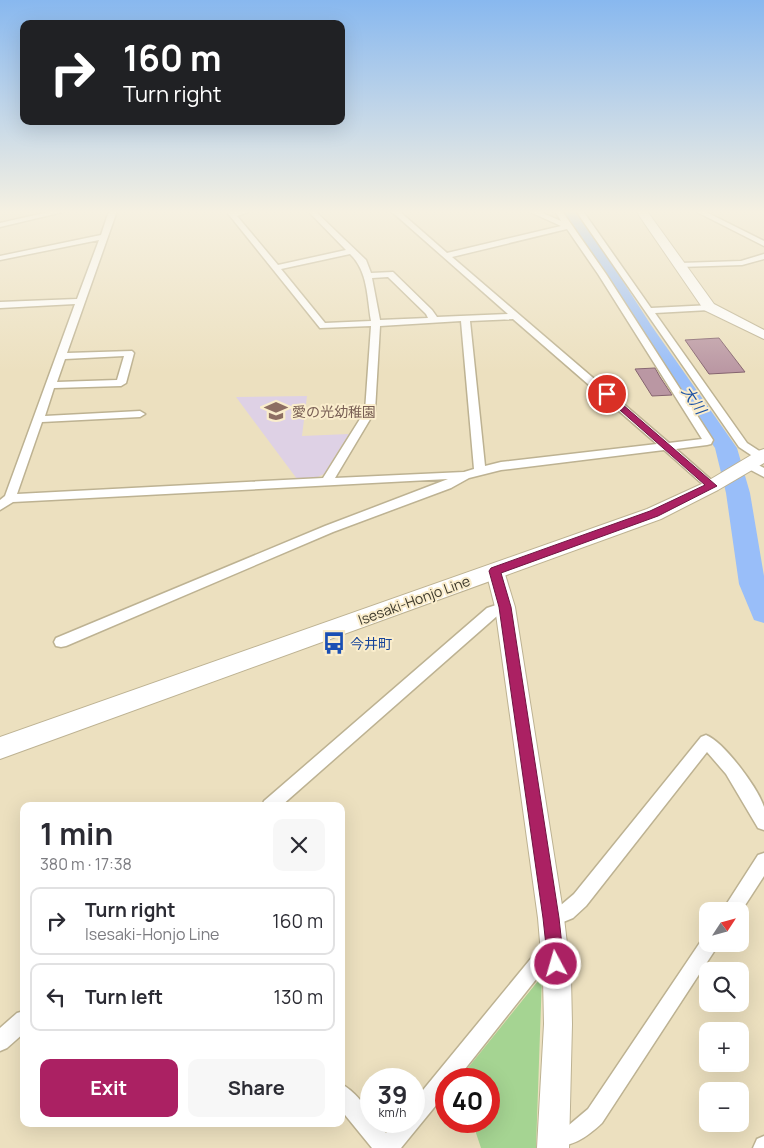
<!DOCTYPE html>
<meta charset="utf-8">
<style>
:root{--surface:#fff;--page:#f7f7f7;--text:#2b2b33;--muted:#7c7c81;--line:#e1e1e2;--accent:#ab2163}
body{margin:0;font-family:Manrope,"Noto Sans JP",sans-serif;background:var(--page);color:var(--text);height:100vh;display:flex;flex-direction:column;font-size:19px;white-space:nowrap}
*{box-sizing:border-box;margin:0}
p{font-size:16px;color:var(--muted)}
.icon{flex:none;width:28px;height:28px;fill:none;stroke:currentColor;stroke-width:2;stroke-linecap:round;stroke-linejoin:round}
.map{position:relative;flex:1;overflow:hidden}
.details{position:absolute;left:20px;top:802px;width:325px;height:325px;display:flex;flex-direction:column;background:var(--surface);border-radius:10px;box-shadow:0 5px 20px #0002}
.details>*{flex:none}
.top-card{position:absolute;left:20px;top:20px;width:325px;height:105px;border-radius:10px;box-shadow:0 5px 20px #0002;background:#202124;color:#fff;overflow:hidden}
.needle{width:32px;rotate:54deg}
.controls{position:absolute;left:699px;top:902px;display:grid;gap:10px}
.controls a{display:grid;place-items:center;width:50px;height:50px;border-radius:10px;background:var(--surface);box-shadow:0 5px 20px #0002;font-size:25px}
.speed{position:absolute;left:360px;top:1068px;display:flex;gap:10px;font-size:25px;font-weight:700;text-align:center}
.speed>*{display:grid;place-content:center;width:65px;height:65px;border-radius:50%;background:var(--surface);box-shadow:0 5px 20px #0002;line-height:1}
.speed small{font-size:12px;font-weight:400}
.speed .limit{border:8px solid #d22;background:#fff;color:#111}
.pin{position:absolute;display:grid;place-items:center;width:42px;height:42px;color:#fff;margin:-21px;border:2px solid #fff;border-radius:50%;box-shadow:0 1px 5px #0007}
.me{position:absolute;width:55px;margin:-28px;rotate:354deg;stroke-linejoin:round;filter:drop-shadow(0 0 4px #0008)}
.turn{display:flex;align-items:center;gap:18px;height:105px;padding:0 20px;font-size:22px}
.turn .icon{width:65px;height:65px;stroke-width:2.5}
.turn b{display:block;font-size:35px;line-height:42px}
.round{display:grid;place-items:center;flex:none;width:52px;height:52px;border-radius:10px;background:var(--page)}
.overview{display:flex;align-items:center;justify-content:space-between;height:85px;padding:0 20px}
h1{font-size:30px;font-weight:700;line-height:38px}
.primary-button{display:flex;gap:10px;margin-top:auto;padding:10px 20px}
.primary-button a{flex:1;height:58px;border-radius:10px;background:var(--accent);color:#fff;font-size:20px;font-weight:700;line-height:58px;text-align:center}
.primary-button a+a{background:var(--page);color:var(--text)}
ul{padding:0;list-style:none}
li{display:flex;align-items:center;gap:15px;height:68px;margin:0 10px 8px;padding:0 10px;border:2px solid var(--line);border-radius:10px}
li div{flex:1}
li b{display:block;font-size:19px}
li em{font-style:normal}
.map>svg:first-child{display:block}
</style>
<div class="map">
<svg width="764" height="1148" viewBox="0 0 764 1148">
<rect width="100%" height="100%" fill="#ece0bf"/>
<polygon fill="#ded1e5" points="307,396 302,436 349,434 324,474 318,477 297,479 236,397"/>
<polygon fill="#a5d492" points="542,976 536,1148 481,1148 472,1121 489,1121 489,1079 459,1079"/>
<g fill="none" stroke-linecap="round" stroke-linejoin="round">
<polygon fill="#99bef9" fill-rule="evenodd" points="559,211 574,211 599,244 651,325 737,448 750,493 764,576 764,623 754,620 739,584 726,493 715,448 633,326 584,245"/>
</g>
<g fill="#ba97a3" stroke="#85646f">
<polygon points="719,338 745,372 709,374 685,340"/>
<polygon points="655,368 660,377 672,395 652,396 635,369"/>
</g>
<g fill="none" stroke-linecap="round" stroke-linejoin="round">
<defs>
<g id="street">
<polygon points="53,211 67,211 0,227 0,223"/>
<path d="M109,211h8l-50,142 65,-2 2,2 -8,30 -5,3 -67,2 -9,28 95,-5 5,3 -5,3 -98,5 -25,72 306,-16 42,-67 6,-85 -51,2 -94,-117h25l-14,5 41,49 68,-15 -38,-39h7l51,49 5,13 22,-1 39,38 5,7 71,-3 -117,-103h8l48,42 114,-27 -33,-15h10l23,10 -6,-10h7l44,63 107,166 -2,4 -4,1 -31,4 42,37 -2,3h-8l-44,-39 -163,20 -32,8 -18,10 -118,44 -267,114 -5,1 -5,-1 -2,-4 2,-4 269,-112 123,-47 -435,23 -13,8v-10l5,-4 70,-192 -75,4v-6l77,-3 22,-59 -99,20v-4l101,-21zM567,229l31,45 104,165 -33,4 -217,-186zM350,254c18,17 17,43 21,67l-46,2 -44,-54zM388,277l38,37 2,4 -48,2 -8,-42zM513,319l144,125 -156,18 -16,4 -15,-145zM461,321l13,148 -10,3 -129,6 40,-67 5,-85zM124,356l-7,24 -60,2 8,-23z"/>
<polygon points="576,211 583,211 651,308 712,305 712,309 709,310 655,313 747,443 764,454 764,460 757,459 739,447"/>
<polygon points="695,211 704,211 764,241 764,246"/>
<polygon points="764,254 764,259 742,265 680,267 676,265 680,263 741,261"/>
<polygon points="749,460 764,468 764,477 745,467 744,464 745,461"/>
<polygon points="505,602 510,603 511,607 510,611 497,616 281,806 262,806 264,801 487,608"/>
<path d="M706,735c18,7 52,53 58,72 0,6 0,16 0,23l-6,-2 -32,-54 -19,-22 -121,154 -13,12 -22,9 -6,-3 -3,-6 3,-6 16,-7 13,-11 127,-157z"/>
<polygon points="764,853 764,876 740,913 740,911 722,911 758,855"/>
<path d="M708,936v8h10l-3,6 -113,173c-16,15 -31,25 -54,24l-3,-7 3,-7 21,-8 19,-16 115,-171z"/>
<path d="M554,940l6,3 3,6 -3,6 -15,13 -88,111h-11v14l-45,55h-29l-31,-38v-26c11,5 30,25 30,37h5l10,12 11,-12h17v-20l119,-145 15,-13z"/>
<polygon points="24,1011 24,1033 7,1048 0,1051 0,1028 17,1013"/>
<polygon points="764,1136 764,1148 753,1148 757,1139"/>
</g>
<g id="secondary">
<polygon points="636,211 647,211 714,304 764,330 764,339 704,310"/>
<polygon points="495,564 502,566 504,571 515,607 564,918 571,978 572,1024 569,1148 537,1148 544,1024 543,978 538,918 495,607 486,571 488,566"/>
</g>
<polygon id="primary" points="764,449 764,463 718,490 661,519 0,759 0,737 647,509 706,482 758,451"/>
</defs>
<use href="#street" stroke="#bdb292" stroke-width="3"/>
<use href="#secondary" stroke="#bdb292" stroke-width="2"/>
<use href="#primary" stroke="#bdb292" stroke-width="2"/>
<use href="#street" fill="#fff" fill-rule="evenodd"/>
<use href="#secondary" fill="#fff" fill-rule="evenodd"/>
<use href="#primary" fill="#fff" fill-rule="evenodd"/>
</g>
<linearGradient id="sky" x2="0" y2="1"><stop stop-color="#88b8ef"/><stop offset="0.57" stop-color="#f6f1e2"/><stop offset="1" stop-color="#f6f1e2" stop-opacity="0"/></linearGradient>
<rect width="764" height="372" fill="url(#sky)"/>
<polygon fill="#ab2163" stroke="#6f1540" points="607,391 717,486 658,516 501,573 511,607 559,918 564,964 562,969 556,972 550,969 548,964 543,918 499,607 489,571 491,568 650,511 705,485 604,396 604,392"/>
<defs>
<symbol id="school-bare" viewBox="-9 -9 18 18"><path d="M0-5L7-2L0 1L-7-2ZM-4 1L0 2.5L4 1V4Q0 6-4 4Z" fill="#8d6e63" stroke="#faedcc" stroke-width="2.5" paint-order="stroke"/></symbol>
<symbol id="bus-bare" viewBox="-9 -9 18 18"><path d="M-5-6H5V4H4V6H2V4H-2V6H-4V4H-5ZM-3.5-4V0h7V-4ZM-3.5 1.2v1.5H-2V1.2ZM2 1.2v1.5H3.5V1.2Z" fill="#1a4fb4" stroke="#faedcc" stroke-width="2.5" paint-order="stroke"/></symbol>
</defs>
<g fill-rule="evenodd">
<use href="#school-bare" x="260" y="395" width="32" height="32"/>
<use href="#bus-bare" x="318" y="627" width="32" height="32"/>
</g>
<g text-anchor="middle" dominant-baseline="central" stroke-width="4" stroke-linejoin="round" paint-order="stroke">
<g font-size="14" fill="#785e54" stroke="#faedcc" text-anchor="start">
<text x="292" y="411">愛の光幼稚園</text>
</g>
<g font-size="14" fill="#3c382b" stroke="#faedcc">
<text transform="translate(414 600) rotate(-20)">Isesaki-Honjo Line</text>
</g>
<g font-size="14" fill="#164399" stroke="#faedcc" text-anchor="start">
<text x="350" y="643">今井町</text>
</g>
<g font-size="15" font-style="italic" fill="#1c52a5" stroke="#faedcc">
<text transform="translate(694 400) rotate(56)">大川</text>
</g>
</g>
</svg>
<div class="controls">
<a><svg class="needle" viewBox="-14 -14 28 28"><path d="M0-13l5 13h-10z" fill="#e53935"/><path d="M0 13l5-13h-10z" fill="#7c7c81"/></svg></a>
<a><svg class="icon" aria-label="search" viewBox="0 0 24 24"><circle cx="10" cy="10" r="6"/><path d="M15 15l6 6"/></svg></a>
<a>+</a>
<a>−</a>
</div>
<div class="speed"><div>39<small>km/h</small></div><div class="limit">40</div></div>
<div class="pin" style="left:607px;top:394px;background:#d93025"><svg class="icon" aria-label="arrive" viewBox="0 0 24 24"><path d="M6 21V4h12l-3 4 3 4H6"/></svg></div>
<svg class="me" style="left:556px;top:964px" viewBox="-20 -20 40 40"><circle r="17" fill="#ab2163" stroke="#fff" stroke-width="3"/><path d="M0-11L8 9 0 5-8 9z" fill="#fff"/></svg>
<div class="top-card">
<div class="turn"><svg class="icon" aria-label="right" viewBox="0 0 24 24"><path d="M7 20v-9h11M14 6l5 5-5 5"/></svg><div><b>160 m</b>Turn right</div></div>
</div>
<section class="details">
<div class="overview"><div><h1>1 min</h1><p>380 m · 17:38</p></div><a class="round"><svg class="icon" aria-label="close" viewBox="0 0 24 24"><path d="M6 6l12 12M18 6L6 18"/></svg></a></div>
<ul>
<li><svg class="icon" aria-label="right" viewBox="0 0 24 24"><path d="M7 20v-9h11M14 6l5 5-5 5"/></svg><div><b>Turn right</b><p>Isesaki-Honjo Line</p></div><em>160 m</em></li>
<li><svg class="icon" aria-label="left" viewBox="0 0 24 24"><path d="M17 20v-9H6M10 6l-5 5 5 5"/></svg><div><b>Turn left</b></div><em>130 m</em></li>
</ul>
<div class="primary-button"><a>Exit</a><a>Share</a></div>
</section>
</div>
